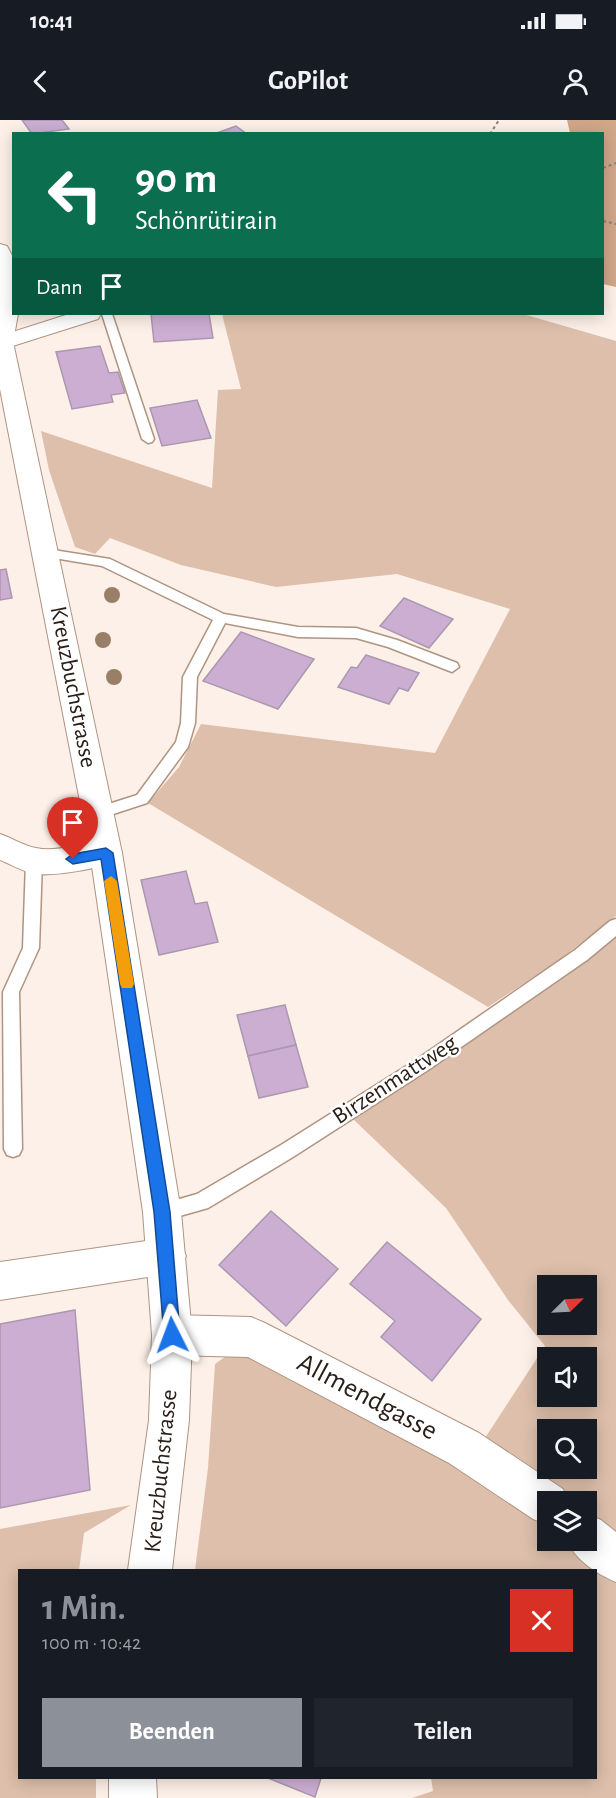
<!DOCTYPE html>
<html lang="de">
<meta charset="utf-8">
<style>
:root{--surface:#171b24;--page:#20242c;--text:#f1f3f6;--muted:#9ea1a6;--accent:#8c9099}
body{margin:0;font-family:"Alegreya Sans",sans-serif;background:var(--page);color:var(--text);height:100vh;display:flex;flex-direction:column;font-size:22px;white-space:nowrap}
*{box-sizing:border-box;margin:0}
p{font-size:20px;color:var(--muted)}
.icon{flex:none;width:33px;height:33px;fill:none;stroke:currentColor;stroke-width:2;stroke-linecap:round;stroke-linejoin:round}
.map{position:relative;flex:1;overflow:hidden}
.details{position:absolute;left:18px;top:1449px;width:579px;height:210px;display:flex;flex-direction:column;background:var(--surface);border-radius:0px;box-shadow:0 3px 15px #0003}
.details>*{flex:none}
.banner{position:absolute;left:12px;top:12px;width:592px;height:183px;border-radius:0px;box-shadow:0 3px 15px #0003;background:#0b6e4f;color:#fff;overflow:hidden}
.needle{width:39px;rotate:66deg}
.fabs{position:absolute;left:537px;top:1155px;display:grid;gap:12px}
.fabs a{display:grid;place-items:center;width:60px;height:60px;border-radius:0px;background:var(--surface);box-shadow:0 3px 15px #0003;font-size:30px}
.pin{position:absolute;display:grid;place-items:center;width:51px;height:51px;color:#fff;margin:-62px -26px;border-radius:50% 50% 50% 0;rotate:-45deg;box-shadow:0 0 6px #0007}
.pin .icon{rotate:45deg}
.me{position:absolute;width:66px;margin:-33px;rotate:357deg;stroke-linejoin:round;filter:drop-shadow(0 0 4px #0008)}
.turn{display:flex;align-items:center;gap:21px;height:126px;padding:0 24px;font-size:27px}
.turn .icon{width:78px;height:78px;stroke-width:2.5}
.turn b{display:block;font-size:42px;line-height:51px}
.then{display:flex;align-items:center;height:57px;padding:0 24px;background:#0003;gap:12px;font-size:22px}
.round{display:grid;place-items:center;flex:none;width:63px;height:63px;border-radius:0px;background:var(--page)}
.overview{display:flex;align-items:center;justify-content:space-between;height:102px;padding:0 24px}
h1{font-size:36px;font-weight:700;line-height:45px;color:var(--accent)}
.action{display:flex;gap:12px;margin-top:auto;padding:12px 24px}
.action a{flex:1;height:69px;border-radius:0px;background:var(--accent);color:#fff;font-size:24px;font-weight:700;line-height:69px;text-align:center}
.action a+a{background:var(--page);color:var(--text)}
.status{display:flex;justify-content:space-between;align-items:center;height:42px;padding:0 30px;background:var(--surface);direction:ltr}
.status svg{height:16px;fill:currentColor}
header{display:flex;justify-content:space-between;align-items:center;height:78px;padding:0 24px;background:var(--surface);font-size:27px;font-weight:700}
.map>svg:first-child{display:block}
</style>
<div class="status"><b>10:41</b><svg viewBox="0 0 49 12"><path d="M0 12V9h3v3zM5 12V6h3v6zM10 12V3h3v9zM15 12V0h3v12zM26 1h20v11H26zM47 4h2v5h-2z"/></svg></div>
<header><svg class="icon" aria-label="back" viewBox="0 0 24 24"><path d="M15 5l-7 7 7 7"/></svg>GoPilot<svg class="icon" aria-label="person" viewBox="0 0 24 24"><circle cx="12" cy="8" r="4"/><path d="M4 21q1-7 8-7t8 7"/></svg></header>
<div class="map">
<svg width="616" height="1678" viewBox="0 0 616 1678">
<rect width="100%" height="100%" fill="#fdf0e8"/>
<g fill="#ddbfab" fill-rule="evenodd">
<polygon points="222,194 523,194 616,221 616,796 555,843 488,887 148,683 179,647 201,604 435,633 510,489 397,454 276,467 181,445 110,418 95,434 75,427 49,350 41,311 212,368 218,270 241,269"/>
<path d="M616,813v610l-29,-25 -1,-16 -19,-1 -84,-60 62,-95 -37,-46 -62,-92 -93,-89 69,-45zM548,1166h38v38h-38zM548,1238h38v38h-38zM548,1310h38v38h-38z"/>
<polygon points="226,1236 255,1237 269,1241 547,1399 548,1420 574,1421 616,1457 616,1678 412,1678 433,1671 431,1658 596,1658 596,1450 195,1450 208,1348 215,1244"/>
<polygon points="131,1385 84,1413 79,1450 20,1450 20,1658 96,1658 96,1678 0,1678 0,1409"/>
</g>
<polygon fill="#d1a78a" points="567,0 616,0 616,167 603,164 603,14 570,13"/>
<g fill="#cdaed3" stroke="#ac97b0" stroke-width="1.5">
<polygon points="22,0 62,0 69,9 32,14"/>
<polygon points="236,6 247,14 214,14"/>
<polygon points="151,194 209,194 213,218 154,222"/>
<polygon points="100,226 109,253 118,252 125,273 111,275 113,282 72,289 56,232"/>
<polygon points="197,280 211,318 162,326 150,288"/>
<polygon points="6,449 12,478 0,480 0,450"/>
<polygon points="404,478 453,499 429,528 380,506"/>
<polygon points="241,512 314,539 278,589 203,561"/>
<polygon points="366,535 419,553 408,571 399,568 389,584 338,567 351,547 357,548"/>
<polygon points="186,751 195,784 207,782 218,822 159,835 141,760"/>
<polygon points="285,885 296,925 248,936 237,895"/>
<polygon points="296,925 308,967 259,978 248,936"/>
<polygon points="271,1091 338,1149 286,1206 219,1145"/>
<polygon points="387,1122 481,1199 432,1261 381,1217 395,1201 350,1164"/>
<polygon points="75,1190 90,1370 0,1388 0,1204"/>
<polygon points="268,1658 321,1658 315,1677"/>
</g>
<g fill="none" stroke-linecap="round" stroke-linejoin="round">
<defs>
<g id="lane">
<polygon points="102,194 112,194 154,319 152,322 148,323 142,319"/>
<polygon points="47,429 110,439 224,494 298,507 356,508 397,520 457,543 459,547 452,552 388,527 356,518 298,517 225,503 197,557 195,603 188,627 147,683 98,699 93,697 90,693 93,689 137,675 176,622 181,603 183,557 213,500 102,446 42,436 40,433 42,430"/>
<polygon points="34,735 40,737 42,741 39,828 19,872 22,1029 19,1035 13,1037 7,1035 4,1029 3,872 23,828 26,741 28,737"/>
<polygon points="616,799 616,816 587,840 428,950 293,1037 208,1088 162,1101 155,1098 153,1092 155,1086 197,1074 281,1025 416,940 575,830 610,801"/>
</g>
<g id="street">
<polygon points="69,194 101,194 98,199 0,230 0,216"/>
<path d="M0,714c12,4 24,12 36,14 27,6 55,-12 81,-4l5,9 -5,9c-20,6 -66,16 -86,11 -11,-3 -21,-9 -31,-13z"/>
<polygon points="167,1118 180,1123 186,1136 180,1149 167,1154 0,1180 0,1142"/>
<polygon points="172,1195 251,1197 265,1203 479,1313 563,1369 568,1382 548,1382 548,1405 533,1399 449,1343 248,1237 172,1235 158,1229 152,1215 158,1201"/>
<path d="M586,1394l15,6 15,12v50c-19,-8 -41,-22 -49,-42h19z"/>
</g>
<g id="secondary">
<polygon points="0,124 7,126 14,139 14,194 18,194 13,222 122,733 181,1092 192,1215 189,1300 172,1450 128,1450 149,1300 152,1215 143,1092 90,733 0,269"/>
<polygon points="109,1658 156,1658 157,1678 109,1678"/>
</g>
</defs>
<use href="#lane" stroke="#af9481" stroke-width="3"/>
<use href="#street" stroke="#af9481" stroke-width="2"/>
<use href="#secondary" stroke="#af9481" stroke-width="2"/>
<g stroke="#8b8078" stroke-width="2" stroke-dasharray="3 3" stroke-linecap="butt">
<polyline points="490,14 499,0"/>
<polyline points="603,48 616,43"/>
<polyline points="603,101 616,104"/>
</g>
<use href="#lane" fill="#fff" fill-rule="evenodd"/>
<use href="#street" fill="#fff" fill-rule="evenodd"/>
<use href="#secondary" fill="#fff" fill-rule="evenodd"/>
</g>
<g fill="#997e68">
<circle cx="112" cy="475" r="8"/>
<circle cx="103" cy="520" r="8"/>
<circle cx="114" cy="557" r="8"/>
</g>
<polygon fill="#1a73e8" stroke="#114b97" stroke-width="1.5" points="106,728 113,733 170,1092 180,1215 178,1220 172,1223 166,1220 164,1215 154,1092 101,739 73,744 66,739 73,734"/>
<polygon fill="#f59e0b" points="111,756 117,761 134,864 132,868 122,868 120,864 104,761"/>
<g text-anchor="middle" dominant-baseline="central" stroke-width="5" stroke-linejoin="round" paint-order="stroke">
<g font-size="24" fill="#2b2019" stroke="#fff">
<text transform="translate(73 567) rotate(79)">Kreuzbuchstrasse</text>
<text transform="translate(395 960) rotate(-33)">Birzenmattweg</text>
<text transform="translate(161 1351) rotate(-84)">Kreuzbuchstrasse</text>
</g>
<g font-size="28" fill="#2b2019" stroke="#fff">
<text transform="translate(367 1277) rotate(28)">Allmendgasse</text>
</g>
</g>
</svg>
<div class="fabs">
<a><svg class="needle" viewBox="-14 -14 28 28"><path d="M0-13l5 13h-10z" fill="#e53935"/><path d="M0 13l5-13h-10z" fill="#9ea1a6"/></svg></a>
<a><svg class="icon" aria-label="sound" viewBox="0 0 24 24"><path d="M4 9h4l5-4v14l-5-4H4zM17 9q2 3 0 6"/></svg></a>
<a><svg class="icon" aria-label="search" viewBox="0 0 24 24"><circle cx="10" cy="10" r="6"/><path d="M15 15l6 6"/></svg></a>
<a><svg class="icon" aria-label="layers" viewBox="0 0 24 24"><path d="M12 4l9 5-9 5-9-5zM3 14l9 5 9-5"/></svg></a>
</div>
<div class="pin" style="left:73px;top:739px;background:#d93025"><svg class="icon" aria-label="arrive" viewBox="0 0 24 24"><path d="M6 21V4h12l-3 4 3 4H6"/></svg></div>
<svg class="me" style="left:172px;top:1215px" viewBox="-20 -20 40 40"><path d="M0-17L14 15 0 8-14 15z" fill="#1a73e8" stroke="#fff" stroke-width="4"/></svg>
<div class="banner">
<div class="turn"><svg class="icon" aria-label="left" viewBox="0 0 24 24"><path d="M17 20v-9H6M10 6l-5 5 5 5"/></svg><div><b>90 m</b>Schönrütirain</div></div>
<div class="then">Dann<svg class="icon" aria-label="arrive" viewBox="0 0 24 24"><path d="M6 21V4h12l-3 4 3 4H6"/></svg></div>
</div>
<section class="details">
<div class="overview"><div><h1>1 Min.</h1><p>100 m · 10:42</p></div><a class="round" style="background:#d93025;color:#fff"><svg class="icon" aria-label="close" viewBox="0 0 24 24"><path d="M6 6l12 12M18 6L6 18"/></svg></a></div>
<div class="action"><a>Beenden</a><a>Teilen</a></div>
</section>
</div>
